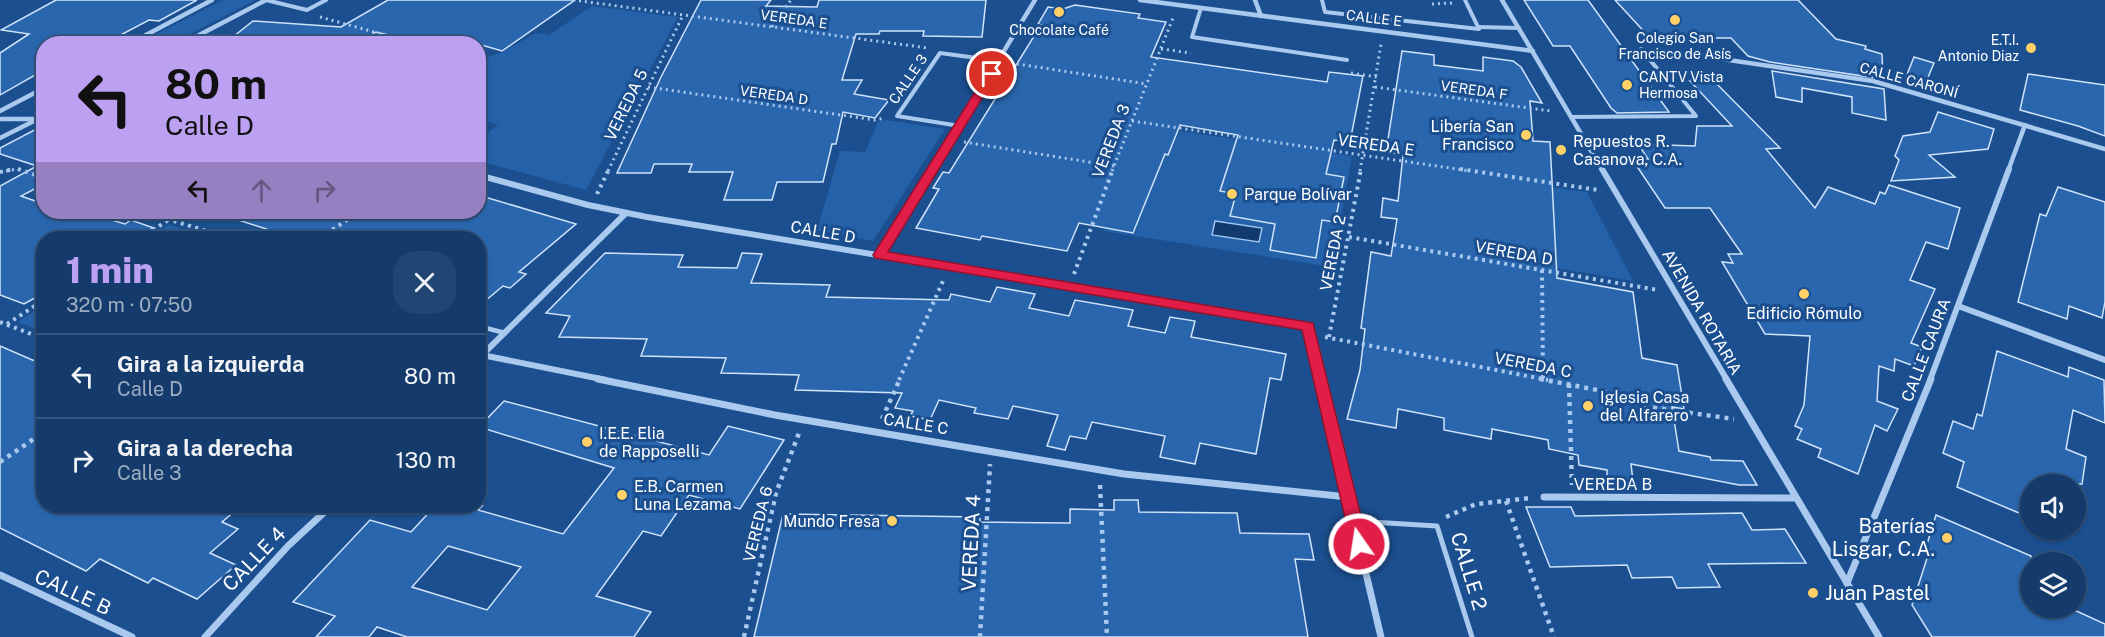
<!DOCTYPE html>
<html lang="es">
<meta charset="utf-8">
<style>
:root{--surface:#143b6b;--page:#214673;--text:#f1f3f6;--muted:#9dadc1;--line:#33557e;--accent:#bca0f2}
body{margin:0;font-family:"Public Sans",sans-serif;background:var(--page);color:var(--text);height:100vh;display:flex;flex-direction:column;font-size:22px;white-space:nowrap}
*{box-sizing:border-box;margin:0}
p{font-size:20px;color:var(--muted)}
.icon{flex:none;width:33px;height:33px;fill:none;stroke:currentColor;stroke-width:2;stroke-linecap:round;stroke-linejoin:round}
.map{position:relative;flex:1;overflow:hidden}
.side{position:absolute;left:36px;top:231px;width:450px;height:282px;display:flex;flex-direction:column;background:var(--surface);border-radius:24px;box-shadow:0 2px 4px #0004,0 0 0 2px var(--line)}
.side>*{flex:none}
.top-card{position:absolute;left:36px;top:36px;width:450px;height:183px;border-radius:24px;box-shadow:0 2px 4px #0004,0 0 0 2px var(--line);background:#bca0f2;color:#111;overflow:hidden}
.tools{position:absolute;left:2020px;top:474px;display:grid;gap:12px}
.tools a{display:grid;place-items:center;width:66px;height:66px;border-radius:50%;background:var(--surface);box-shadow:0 2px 4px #0004,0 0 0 2px var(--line);font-size:30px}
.pin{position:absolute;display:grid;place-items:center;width:51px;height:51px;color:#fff;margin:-26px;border:3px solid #fff;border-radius:50%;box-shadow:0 2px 6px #0007}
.me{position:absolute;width:66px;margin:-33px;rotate:347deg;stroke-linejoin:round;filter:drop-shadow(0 0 4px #0008)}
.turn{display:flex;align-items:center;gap:21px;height:126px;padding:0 30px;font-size:27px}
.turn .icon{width:78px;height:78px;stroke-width:2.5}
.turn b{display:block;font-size:42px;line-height:51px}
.lanes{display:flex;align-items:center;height:57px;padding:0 30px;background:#0003;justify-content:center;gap:30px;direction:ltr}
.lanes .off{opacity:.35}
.round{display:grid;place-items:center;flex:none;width:63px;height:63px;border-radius:24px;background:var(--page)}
.head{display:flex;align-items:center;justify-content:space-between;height:102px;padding:0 30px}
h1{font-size:36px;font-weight:800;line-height:45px;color:var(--accent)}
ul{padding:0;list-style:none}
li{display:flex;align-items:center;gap:18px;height:84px;padding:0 30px;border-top:2px solid var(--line)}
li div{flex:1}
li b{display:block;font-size:22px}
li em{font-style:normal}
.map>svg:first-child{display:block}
</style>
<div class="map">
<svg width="2105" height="637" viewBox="0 0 2105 637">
<rect width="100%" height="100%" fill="#1b4f8f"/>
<g fill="#2461a8">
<polygon points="223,0 256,0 172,43 139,43"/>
<polygon points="592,6 678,17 586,190 479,161 479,140 498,125 479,119 479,60 500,53 536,33 549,35"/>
<polygon points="886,120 945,129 873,241 817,230 840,151 865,152 878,122"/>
<polygon points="1146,126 1352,156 1332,267 1104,231"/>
<polygon points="1552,187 1587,192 1633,281 1556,268"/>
<polygon points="169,225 211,238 147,238"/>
<polygon points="43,305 43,332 18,322"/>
</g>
<polygon fill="#123a6d" stroke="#9cc4f0" stroke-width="1.5" points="1215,221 1262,228 1259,242 1212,235"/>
<g fill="#2a66ad" stroke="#cfe3fa" stroke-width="1.5" fill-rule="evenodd">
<polygon points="56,0 197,0 159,21 149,20 117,37 108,35 93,44 44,44 44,70 0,95 0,53 29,34 1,30"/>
<polygon points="388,0 575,0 502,51 478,44 425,44 376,32 373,34 373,44 224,44 253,21 341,27"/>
<polygon points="701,0 771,0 766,6 817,7 819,0 986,0 982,37 923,36 924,31 880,31 879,34 856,34 842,80 862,80 854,94 889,100 875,118 843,112 836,144 832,144 823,182 777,182 772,200 724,200 733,172 689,172 692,164 654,164 651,173 617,173 661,77"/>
<polygon points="1524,0 1588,0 1669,112 1617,113 1611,108 1570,46 1553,46"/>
<polygon points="1615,0 1798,0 1836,39 1866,46 1865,49 1882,54 1883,79 1770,62 1748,56 1731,38 1650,38"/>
<polygon points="1075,5 1140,14 1138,18 1166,22 1151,57 1327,82 1329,72 1363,76 1350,142 1334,140 1326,174 1344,177 1335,222 1322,220 1316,258 1270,250 1275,224 1230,216 1236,194 1220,191 1238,135 1180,125 1168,155 1165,154 1133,233 1079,223 1067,251 982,236 980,240 916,228 939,189 933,188 943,172 949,173 1041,25 1038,24 1048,7 1063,9"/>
<polygon points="1402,51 1434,55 1434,65 1483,71 1483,57 1513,61 1521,67 1542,103 1530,101 1533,141 1550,142 1557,278 1633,292 1642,358 1677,365 1684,409 1672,407 1679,451 1710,457 1711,460 1743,461 1757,485 1739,485 1631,464 1633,481 1607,476 1607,470 1579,465 1578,455 1549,449 1548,440 1492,429 1491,439 1444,430 1444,418 1398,409 1396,428 1347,419 1360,370 1365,329 1361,328 1371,252 1391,256 1397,219 1381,217 1383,198 1398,201 1403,155 1386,152"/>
<polygon points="1914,57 1934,63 1926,82 1906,77"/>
<polygon points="1772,71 1884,89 1886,120 1852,113 1852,97 1802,88 1802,102 1776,97"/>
<polygon points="2028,74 2105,85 2105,136 2078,126 2020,110"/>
<polygon points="1713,80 1780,148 1766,149 1815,208 1828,187 1875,204 1880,192 1885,194 1889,185 1960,208 1948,249 1926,242 1910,280 1935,289 1911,343 1922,347 1914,366 1895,359 1894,371 1879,366 1877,401 1898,409 1887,431 1875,425 1858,474 1818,457 1821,449 1797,439 1802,429 1795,426 1804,405 1810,336 1765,334 1722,262 1733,263 1728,254 1742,254 1710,208 1665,208 1632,159 1648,159 1638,144 1695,146 1697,126 1732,126 1690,81"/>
<polygon points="1938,112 1994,129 1988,149 1929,155 1955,177 1891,181 1899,160 1895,156 1903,136 1930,132"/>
<polygon points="44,125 44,184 21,196 44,204 44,212 84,212 125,224 131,220 154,228 147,231 159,235 158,238 44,238 44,293 24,304 0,295 0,186 37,166 0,154 0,148"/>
<polygon points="2058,187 2105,202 2105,302 2102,318 2069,306 2067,319 2018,302 2040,214 2046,216"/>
<polygon points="478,195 576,224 519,272 526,274 510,288 503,286 478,307 478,238 294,238 223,215 223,212 478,212"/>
<polygon points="605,253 683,255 678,267 737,268 742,253 762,254 751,283 830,285 826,297 949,300 951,294 990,302 997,287 1035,294 1029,308 1069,316 1075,300 1133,310 1128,326 1165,333 1170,317 1195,321 1191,337 1286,354 1281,380 1270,378 1256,454 1200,443 1195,464 1160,457 1165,436 1092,422 1086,439 1070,436 1065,450 1047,446 1058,415 1013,406 1008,419 974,413 976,408 939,400 930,420 910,416 913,411 895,408 902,393 795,390 799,375 721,373 726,358 641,356 647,339 559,337 570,316 546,313"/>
<polygon points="0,346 44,365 44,506 241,506 222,522 238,529 210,553 236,565 197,599 153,578 148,583 100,559 86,571 0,528"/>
<polygon points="1997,351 2068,377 2069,367 2104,380 2105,423 2073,410 2066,449 2086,457 2082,484 2031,484 2031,518 1957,487 1964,462 1943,453 1953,421 1973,429 1977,414 1982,416"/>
<path d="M504,401l205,54 19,-29 56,14 -44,69 -51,-14 -28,41 -18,-5 -47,65 55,16 -17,25h-227l-30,-10 -8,10h-53l19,-21 -42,-14 77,-82 41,12 24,-26h47l-4,4 85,24 51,-66 -135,-41zM448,546l73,21 -34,43 -75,-23z"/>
<polygon points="1114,500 1138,500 1139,512 1237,513 1240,533 1309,534 1314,560 1295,559 1308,637 754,637 783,514 980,517 980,522 1070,523 1070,509 1114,510"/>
<polygon points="1526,507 1571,507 1575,516 1742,513 1752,530 1785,529 1806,563 1708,564 1720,587 1677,588 1672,577 1632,578 1627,565 1550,567"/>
<polygon points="1936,515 2031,556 2031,608 2070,608 2105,624 2105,637 1932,637 1912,605 1930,549 1926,547"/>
</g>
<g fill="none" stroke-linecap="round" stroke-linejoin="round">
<g stroke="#a9c9ee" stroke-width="3" stroke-dasharray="2 4" stroke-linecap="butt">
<polyline points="573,0 928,48"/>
<polyline points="1432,4 1453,3"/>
<polyline points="320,17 418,44"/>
<polyline points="772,27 791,0"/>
<polyline points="1161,49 1191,53"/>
<polyline points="1011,63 1147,84"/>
<polyline points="1351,73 1377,77"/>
<polyline points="648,87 875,120 885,118"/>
<polyline points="1375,87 1551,111"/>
<polyline points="1132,121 1470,171"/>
<polyline points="964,142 1114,166"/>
<polyline points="6,171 17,169 23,171"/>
<polyline points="608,171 683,15"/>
<polyline points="1112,171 1173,18"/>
<polyline points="1360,171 1381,44"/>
</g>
<g stroke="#a9c9ee" stroke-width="4" stroke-dasharray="3 4.5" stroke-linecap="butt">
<polyline points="18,169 44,178"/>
<polyline points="1460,169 1598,190"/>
<polyline points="0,172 14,169"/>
<polyline points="597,194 609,169"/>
<polyline points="145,212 229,238"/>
<polyline points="1349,237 1658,290"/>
<polyline points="140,238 170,219"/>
<polyline points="320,238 359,212"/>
<polyline points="1542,270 1543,379"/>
<polyline points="1074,274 1113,169"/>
<polyline points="0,322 44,339"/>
<polyline points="7,324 44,300"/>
<polyline points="1325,337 1548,380"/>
<polyline points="1329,337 1361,169"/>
<polyline points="899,380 943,281"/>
</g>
<g stroke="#a9c9ee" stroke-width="4.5" stroke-dasharray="4 5" stroke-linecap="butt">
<polyline points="1540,379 1603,391 1649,407 1734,419"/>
<polyline points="1569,384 1572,485"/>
<polyline points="882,419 900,379"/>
<polyline points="0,462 44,432"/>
<polyline points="1100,485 1107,637"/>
<polyline points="1506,501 1554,637"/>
<polyline points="1446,517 1476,504 1531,498"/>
<polyline points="744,637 776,493 799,433"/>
<polyline points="980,637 990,464"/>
</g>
<g stroke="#a9c9ee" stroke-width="4">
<polyline points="266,0 307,10 326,0"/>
<polyline points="1322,0 1325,12 1479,29 1465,0"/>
<polyline points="1201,8 1192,37 1347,60"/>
<polyline points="1478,27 1519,28"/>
<polyline points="1572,117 1696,116 1641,49"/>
<polyline points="960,126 897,116 940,53 999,61"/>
</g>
<polyline stroke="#a9c9ee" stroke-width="4.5" points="478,326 505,333"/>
<polyline stroke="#a9c9ee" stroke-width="5" points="1354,521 1437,526 1472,637"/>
<g stroke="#a9c9ee" stroke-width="4.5">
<polyline points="1140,0 1533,51"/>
<polyline points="1255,0 1261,16"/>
<polyline points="1502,0 1603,171"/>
<polyline points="129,44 212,0"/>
<polyline points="182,44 266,0"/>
<polyline points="1701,56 1873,81 2105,149"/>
<polyline points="0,111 44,88"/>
<polyline points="0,119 34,119"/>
<polyline points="0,138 44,116"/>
<polyline points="931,171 1035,0"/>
<polyline points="2008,171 2025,125"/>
</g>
<g stroke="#a9c9ee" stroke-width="6">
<polyline points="1602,169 1727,380"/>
<polyline points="478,175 588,205 647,217 1308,326 1321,380"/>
<polyline points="880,255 932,169"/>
<polyline points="1958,306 2105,360"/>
<polyline points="482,355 606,380"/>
<polyline points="478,359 626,213"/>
<polyline points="1930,380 2009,169"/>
</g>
<g stroke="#a9c9ee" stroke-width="7">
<polyline points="598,379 775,415 1124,474 1348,497"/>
<polyline points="1320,379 1381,637"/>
<polyline points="1726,379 1879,637"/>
<polyline points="1544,497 1796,498"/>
<polyline points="0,575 132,637"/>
<polyline points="1847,583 1931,379"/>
<polyline points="205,637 288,546 331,506"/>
</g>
</g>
<polygon fill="#e11d48" stroke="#92132f" stroke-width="1.5" points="988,71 997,74 888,252 1313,323 1368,544 1365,549 1359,551 1354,549 1351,544 1302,330 875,258 873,255"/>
<g fill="#ffd166" stroke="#1b4f8f" stroke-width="2">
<circle cx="1059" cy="12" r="6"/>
<circle cx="1675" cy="20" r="6"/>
<circle cx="2031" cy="48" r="6"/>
<circle cx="1627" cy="85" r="6"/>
<circle cx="1526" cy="135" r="6"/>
<circle cx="1561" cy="150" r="6"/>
<circle cx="1232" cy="194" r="6"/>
<circle cx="1804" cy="294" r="6"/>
<circle cx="1588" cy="406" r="6"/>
<circle cx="587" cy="442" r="6"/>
<circle cx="622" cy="495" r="6"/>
<circle cx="892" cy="521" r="6"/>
<circle cx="1947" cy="538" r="6"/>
<circle cx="1813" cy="593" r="6"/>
</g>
<g text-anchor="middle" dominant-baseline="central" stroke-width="6" stroke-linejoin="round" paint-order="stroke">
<g font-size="14" fill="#fff" stroke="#1b4f8f">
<text transform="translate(1374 18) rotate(7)">CALLE E</text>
<text transform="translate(794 19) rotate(8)">VEREDA E</text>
<text transform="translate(908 79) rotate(-56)">CALLE 3</text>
<text transform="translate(1909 80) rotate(15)">CALLE CARONÍ</text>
<text transform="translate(1474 90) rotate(8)">VEREDA F</text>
<text transform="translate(774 95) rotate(8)">VEREDA D</text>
</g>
<g font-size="14" fill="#fff" stroke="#1b4f8f">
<text x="1059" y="30">Chocolate Café</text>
<text x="1675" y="38">Colegio San<tspan x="1675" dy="16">Francisco de Asís</tspan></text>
<text x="2019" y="40" text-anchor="end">E.T.I.<tspan x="2019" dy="16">Antonio Diaz</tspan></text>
<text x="1639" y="77" text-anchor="start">CANTV Vista<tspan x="1639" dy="16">Hermosa</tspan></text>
</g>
<g font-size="16" fill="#fff" stroke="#1b4f8f">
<text transform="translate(626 105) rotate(-64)">VEREDA 5</text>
<text transform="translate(1111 141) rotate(-69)">VEREDA 3</text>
<text transform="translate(1376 145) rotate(8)">VEREDA E</text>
<text transform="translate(823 232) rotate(10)">CALLE D</text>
<text transform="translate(1333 253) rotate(-79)">VEREDA 2</text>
<text transform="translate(1514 253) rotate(10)">VEREDA D</text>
<text transform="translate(1702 312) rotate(60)">AVENIDA ROTARIA</text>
<text transform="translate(1926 350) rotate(-69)">CALLE CAURA</text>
<text transform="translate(1533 365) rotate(11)">VEREDA C</text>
<text transform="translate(916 424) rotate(9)">CALLE C</text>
<text x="1613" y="484">VEREDA B</text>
<text transform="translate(758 524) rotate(-76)">VEREDA 6</text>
</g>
<g font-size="16" fill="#fff" stroke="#1b4f8f" text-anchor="start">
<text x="1514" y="126" text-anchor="end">Libería San<tspan x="1514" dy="18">Francisco</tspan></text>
<text x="1573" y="141">Repuestos R.<tspan x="1573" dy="18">Casanova, C.A.</tspan></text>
<text x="1244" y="194">Parque Bolívar</text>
<text x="1804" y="313" text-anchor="middle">Edificio Rómulo</text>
<text x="1600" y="397">Iglesia Casa<tspan x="1600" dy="18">del Alfarero</tspan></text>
<text x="599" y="433">I.E.E. Elia<tspan x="599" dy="18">de Rapposelli</tspan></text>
<text x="634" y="486">E.B. Carmen<tspan x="634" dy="18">Luna Lezama</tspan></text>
<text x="880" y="521" text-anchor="end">Mundo Fresa</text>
</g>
<g font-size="20" fill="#fff" stroke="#1b4f8f" text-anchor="end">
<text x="1935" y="526">Baterías<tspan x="1935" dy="23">Lisgar, C.A.</tspan></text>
<text x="1825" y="593" text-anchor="start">Juan Pastel</text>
</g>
<g font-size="20" fill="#fff" stroke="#1b4f8f">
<text transform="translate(971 543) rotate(-87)">VEREDA 4</text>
<text transform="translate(254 559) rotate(-46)">CALLE 4</text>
<text transform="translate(1469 571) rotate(73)">CALLE 2</text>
<text transform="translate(73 592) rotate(25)">CALLE B</text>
</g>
</g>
</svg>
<div class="tools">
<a><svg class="icon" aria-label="sound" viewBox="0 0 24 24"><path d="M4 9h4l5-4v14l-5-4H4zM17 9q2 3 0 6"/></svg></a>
<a><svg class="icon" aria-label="layers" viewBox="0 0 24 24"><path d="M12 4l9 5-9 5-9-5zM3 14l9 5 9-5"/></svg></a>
</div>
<div class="pin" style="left:992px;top:74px;background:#d93025"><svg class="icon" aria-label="arrive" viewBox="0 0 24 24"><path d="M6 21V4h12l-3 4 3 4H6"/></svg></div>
<svg class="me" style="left:1359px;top:544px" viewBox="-20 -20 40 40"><circle r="17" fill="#e11d48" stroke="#fff" stroke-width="3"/><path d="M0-11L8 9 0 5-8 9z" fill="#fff"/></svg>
<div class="top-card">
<div class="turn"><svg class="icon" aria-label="left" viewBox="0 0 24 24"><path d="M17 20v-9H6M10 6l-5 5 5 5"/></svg><div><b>80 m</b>Calle D</div></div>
<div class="lanes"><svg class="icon" aria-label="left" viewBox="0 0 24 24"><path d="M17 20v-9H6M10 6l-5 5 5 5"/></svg><svg class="icon off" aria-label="ahead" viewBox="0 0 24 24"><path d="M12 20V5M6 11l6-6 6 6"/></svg><svg class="icon off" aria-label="right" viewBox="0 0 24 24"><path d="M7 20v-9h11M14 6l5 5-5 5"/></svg></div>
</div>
<section class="side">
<div class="head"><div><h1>1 min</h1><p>320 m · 07:50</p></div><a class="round"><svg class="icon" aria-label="close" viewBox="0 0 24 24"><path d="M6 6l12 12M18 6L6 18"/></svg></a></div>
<ul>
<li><svg class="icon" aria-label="left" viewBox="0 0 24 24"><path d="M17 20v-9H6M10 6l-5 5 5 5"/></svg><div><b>Gira a la izquierda</b><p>Calle D</p></div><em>80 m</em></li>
<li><svg class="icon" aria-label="right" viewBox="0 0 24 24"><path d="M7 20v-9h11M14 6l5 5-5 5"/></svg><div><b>Gira a la derecha</b><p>Calle 3</p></div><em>130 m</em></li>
</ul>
</section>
</div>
